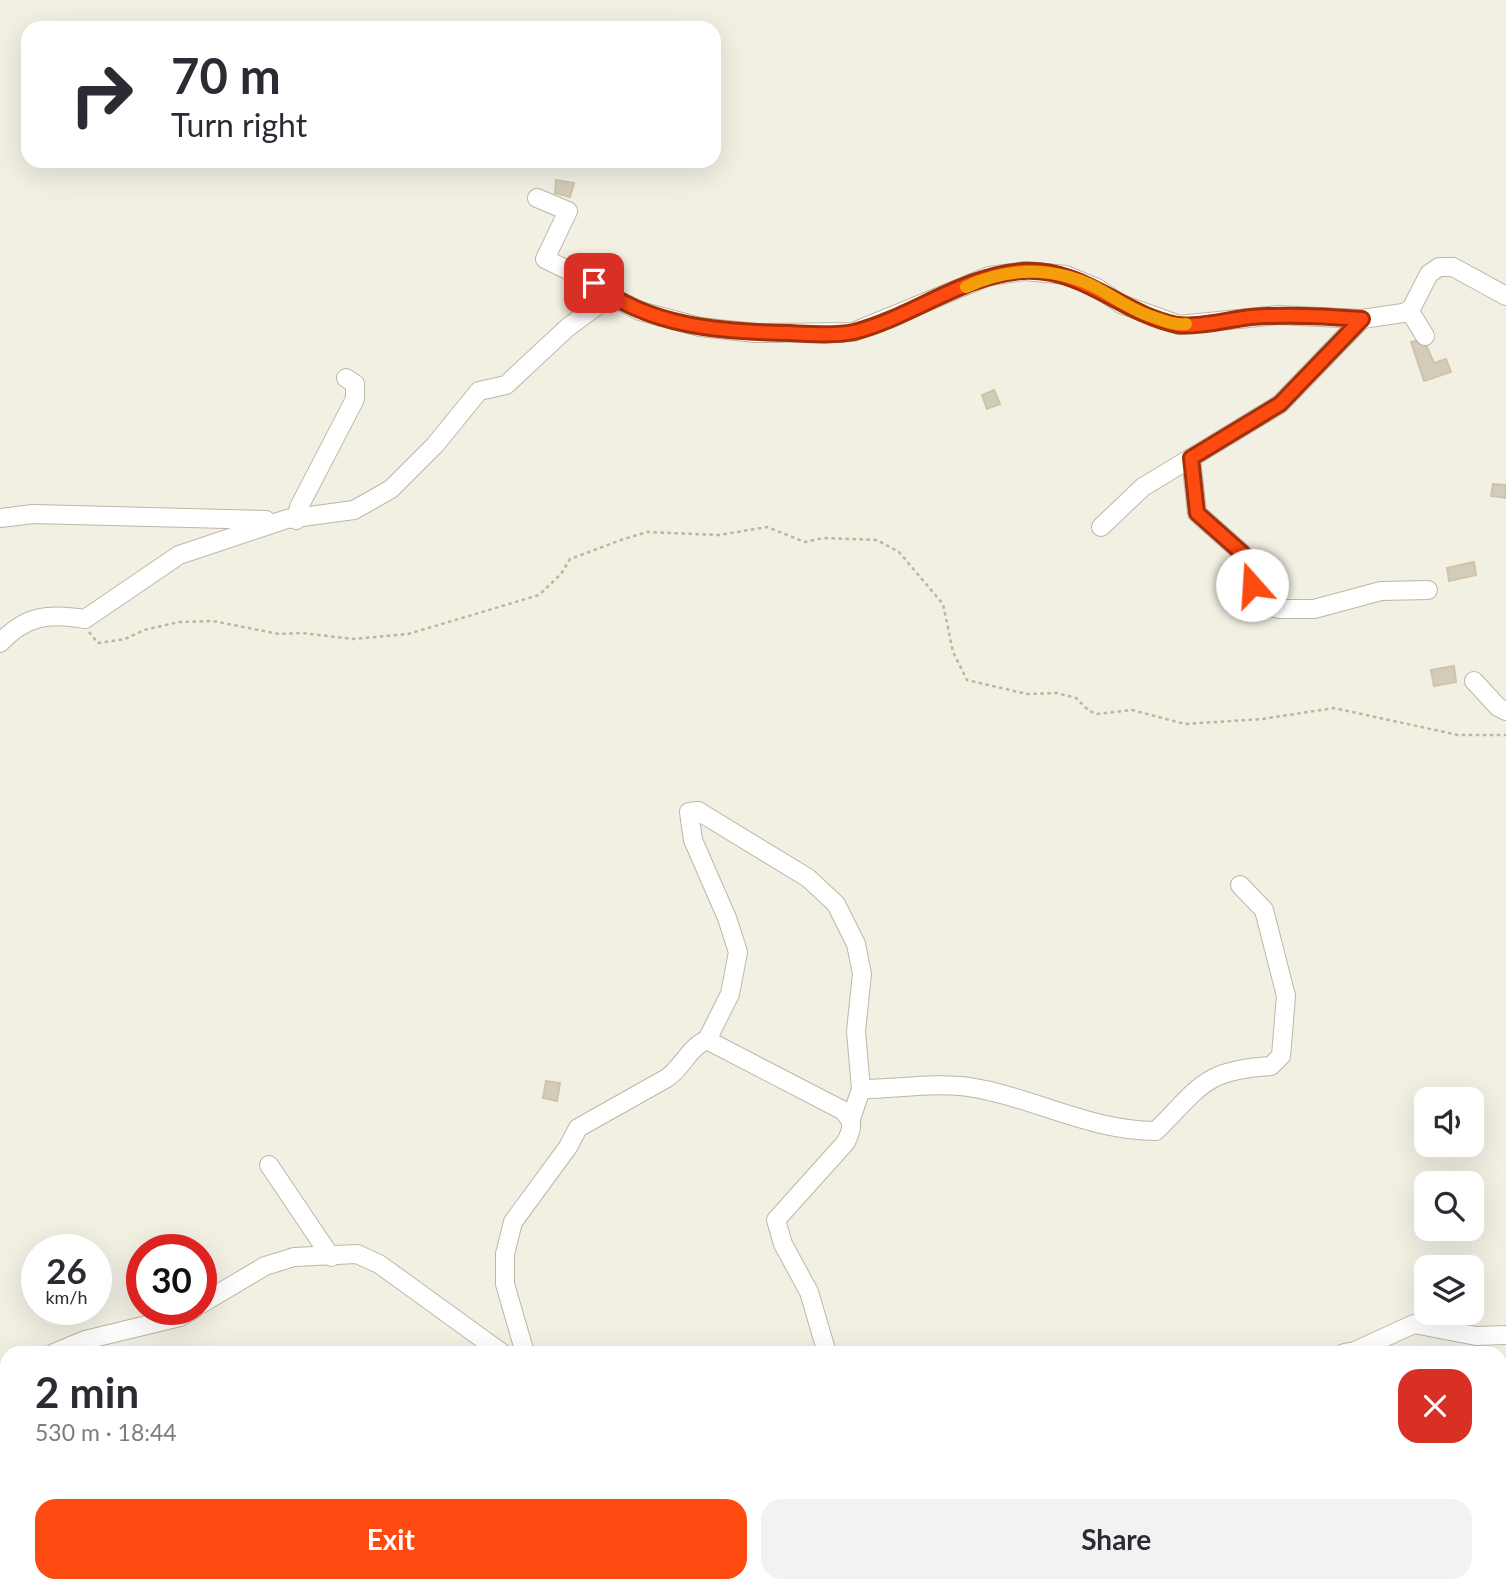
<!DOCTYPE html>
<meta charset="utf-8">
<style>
:root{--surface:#fff;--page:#f2f2f3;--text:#2b2b33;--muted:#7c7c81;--accent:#fc4a10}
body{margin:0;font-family:Lato,sans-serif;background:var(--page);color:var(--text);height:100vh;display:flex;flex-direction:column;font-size:26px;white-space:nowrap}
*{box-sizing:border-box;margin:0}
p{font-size:23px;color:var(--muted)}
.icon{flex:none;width:38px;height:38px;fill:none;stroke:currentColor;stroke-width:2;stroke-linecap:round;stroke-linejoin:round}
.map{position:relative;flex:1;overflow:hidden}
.panel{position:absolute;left:0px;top:1346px;width:1507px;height:247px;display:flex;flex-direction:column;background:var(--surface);border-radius:21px 21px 0 0;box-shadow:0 7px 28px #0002}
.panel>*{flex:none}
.banner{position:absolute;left:21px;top:21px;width:700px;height:147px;border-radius:21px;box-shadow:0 7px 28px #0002;background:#fff;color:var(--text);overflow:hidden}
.tools{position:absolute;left:1414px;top:1087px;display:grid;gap:14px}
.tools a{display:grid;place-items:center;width:70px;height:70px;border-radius:14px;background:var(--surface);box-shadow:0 7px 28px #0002;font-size:35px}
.speed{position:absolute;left:21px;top:1234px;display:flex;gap:14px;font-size:35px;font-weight:700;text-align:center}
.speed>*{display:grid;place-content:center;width:91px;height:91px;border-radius:50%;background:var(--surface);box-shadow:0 7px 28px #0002;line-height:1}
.speed small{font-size:18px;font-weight:400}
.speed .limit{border:10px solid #d22;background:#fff;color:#111}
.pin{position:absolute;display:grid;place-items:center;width:60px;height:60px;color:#fff;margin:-30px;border-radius:14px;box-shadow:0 4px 10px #0006}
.me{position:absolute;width:77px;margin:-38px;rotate:341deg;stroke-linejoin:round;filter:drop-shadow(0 0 5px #0008)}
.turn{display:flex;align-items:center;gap:24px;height:147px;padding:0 35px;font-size:32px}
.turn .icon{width:91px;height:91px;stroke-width:2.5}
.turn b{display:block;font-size:49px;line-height:60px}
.round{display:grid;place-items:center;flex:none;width:74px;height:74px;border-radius:21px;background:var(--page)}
.head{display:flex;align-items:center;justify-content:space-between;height:119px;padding:0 35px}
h1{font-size:42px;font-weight:700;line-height:52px}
.action{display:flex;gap:14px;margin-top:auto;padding:14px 35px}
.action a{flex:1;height:80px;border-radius:21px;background:var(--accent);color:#fff;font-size:28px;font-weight:700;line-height:80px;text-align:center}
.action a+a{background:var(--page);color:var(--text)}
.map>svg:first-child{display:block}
</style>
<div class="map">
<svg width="1506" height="1592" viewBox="0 0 1506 1592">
<rect width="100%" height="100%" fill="#f2efe3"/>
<g fill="#d4cbb9" stroke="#cec4ac" stroke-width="2">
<polygon points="556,180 574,183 570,197 555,193"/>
<polygon points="1415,341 1427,347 1434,363 1446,359 1451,372 1424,381 1411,342"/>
<polygon points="994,390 1000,404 987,409 982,395"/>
<polygon points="1493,484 1506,485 1506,498 1491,496"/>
<polygon points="1474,562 1476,575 1449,581 1447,568"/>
<polygon points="1454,666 1456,682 1434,686 1431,670"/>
<polygon points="546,1081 560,1083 557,1101 543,1098"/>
</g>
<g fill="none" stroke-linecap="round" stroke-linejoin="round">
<defs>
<g id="street">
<polyline points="537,198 568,211 545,259 594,283 610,296 640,311 700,327 755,333 853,332 989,276 1025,271 1066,275 1097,288 1121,304 1179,325 1278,315 1362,319 1403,313 1411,309 1429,274 1439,267 1453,267 1506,296"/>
<polyline points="1409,310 1425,336"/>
<polyline points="1191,458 1197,513 1242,553 1257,598 1264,605 1279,609 1314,609 1381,591 1428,590"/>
<polyline points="0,518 33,514 266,520"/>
<polyline points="296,520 299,507 355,399 355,384 346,378"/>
<polyline points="1101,527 1143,487 1280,404 1362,319"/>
<path d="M0,643c26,-28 49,-30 85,-24l94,-64 108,-36 67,-9 37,-21 44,-44 44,-54 27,-6 61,-57 43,-32"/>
<polyline points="1474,681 1498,707 1506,711"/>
<polyline points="707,1040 730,994 738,952 727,918 693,840 689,812 698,811 808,878 836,904 856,944 862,974 856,1031 861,1089 851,1119"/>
<path d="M861,1089c33,0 76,-7 108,-2 64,10 121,44 187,44 45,-45 48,-61 115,-65l10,-10 5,-60 -22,-86 -24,-25"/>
<polyline points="269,1165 331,1257"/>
<polyline points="201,1304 265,1266 294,1257 357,1254 379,1264 502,1353"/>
<polyline points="54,1353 85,1340 180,1317 194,1309"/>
<path d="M525,1353l-20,-69v-30l8,-32 55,-75 10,-19 89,-50c15,-10 23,-32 40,-38l135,70c12,12 11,17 4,32l-70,78 7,24 26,48 18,61"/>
<polyline points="1344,1353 1355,1351 1414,1324 1476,1336 1506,1335"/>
<polyline points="0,1385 7,1381"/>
<polyline points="1500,1464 1506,1463"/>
<polyline points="1500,1539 1506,1531"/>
<polyline points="858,1586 860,1592"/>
<polyline points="983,1592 986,1586"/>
<polyline points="1460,1592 1463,1586"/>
</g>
</defs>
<use href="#street" stroke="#bdb7a6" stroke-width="20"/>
<g stroke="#bfb597" stroke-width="2.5" stroke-dasharray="3.5 3.5" stroke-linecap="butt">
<polyline points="89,632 98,643 125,639 144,630 179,622 213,621 279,634 302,633 353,639 408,634 539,595 561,574 570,559 621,540 647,532 719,535 767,527 805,542 824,538 877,540 899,552 943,604 953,652 967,680 1027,694 1057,693 1076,698 1089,711 1097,714 1132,710 1185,724 1262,719 1334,708 1458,735 1506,735"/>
<polyline points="0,1538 7,1539"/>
</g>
<use href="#street" stroke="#fff" stroke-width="18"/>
</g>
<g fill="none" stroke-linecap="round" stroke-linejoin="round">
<defs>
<path id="route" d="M594,283c54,44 129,49 196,50 21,1 44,3 64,-1 58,-15 109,-57 169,-61 61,-3 97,42 154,54 18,3 54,-6 74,-8 37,-3 74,-1 111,2l-82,85 -89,54 6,55 45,40 10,32"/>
</defs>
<use href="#route" stroke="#a4300a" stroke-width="18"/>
<use href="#route" stroke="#fc4a10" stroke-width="12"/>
<path stroke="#f59e0b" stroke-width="12" d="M966,287c42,-20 89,-21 131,1 18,10 33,21 53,28 11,3 24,10 36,8"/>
</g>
</svg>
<div class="tools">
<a><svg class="icon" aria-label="sound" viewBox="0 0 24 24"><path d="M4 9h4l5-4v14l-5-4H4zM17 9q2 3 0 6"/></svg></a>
<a><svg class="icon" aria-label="search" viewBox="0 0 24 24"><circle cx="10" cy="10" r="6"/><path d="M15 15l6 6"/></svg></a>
<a><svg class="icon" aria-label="layers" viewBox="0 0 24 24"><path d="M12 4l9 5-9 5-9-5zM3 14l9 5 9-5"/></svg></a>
</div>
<div class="speed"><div>26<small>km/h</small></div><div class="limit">30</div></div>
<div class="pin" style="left:594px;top:283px;background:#d93025"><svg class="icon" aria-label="arrive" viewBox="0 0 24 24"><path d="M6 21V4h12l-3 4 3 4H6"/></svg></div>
<svg class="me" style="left:1252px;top:585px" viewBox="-20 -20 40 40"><circle r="19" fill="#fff"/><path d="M0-13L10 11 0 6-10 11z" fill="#fc4a10"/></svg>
<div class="banner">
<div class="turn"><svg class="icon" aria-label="right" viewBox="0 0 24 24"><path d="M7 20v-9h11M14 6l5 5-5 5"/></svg><div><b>70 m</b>Turn right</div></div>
</div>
<section class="panel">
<div class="head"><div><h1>2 min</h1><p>530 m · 18:44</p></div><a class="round" style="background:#d93025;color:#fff"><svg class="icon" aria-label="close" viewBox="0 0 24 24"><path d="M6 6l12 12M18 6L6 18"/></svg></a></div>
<div class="action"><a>Exit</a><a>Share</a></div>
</section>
</div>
